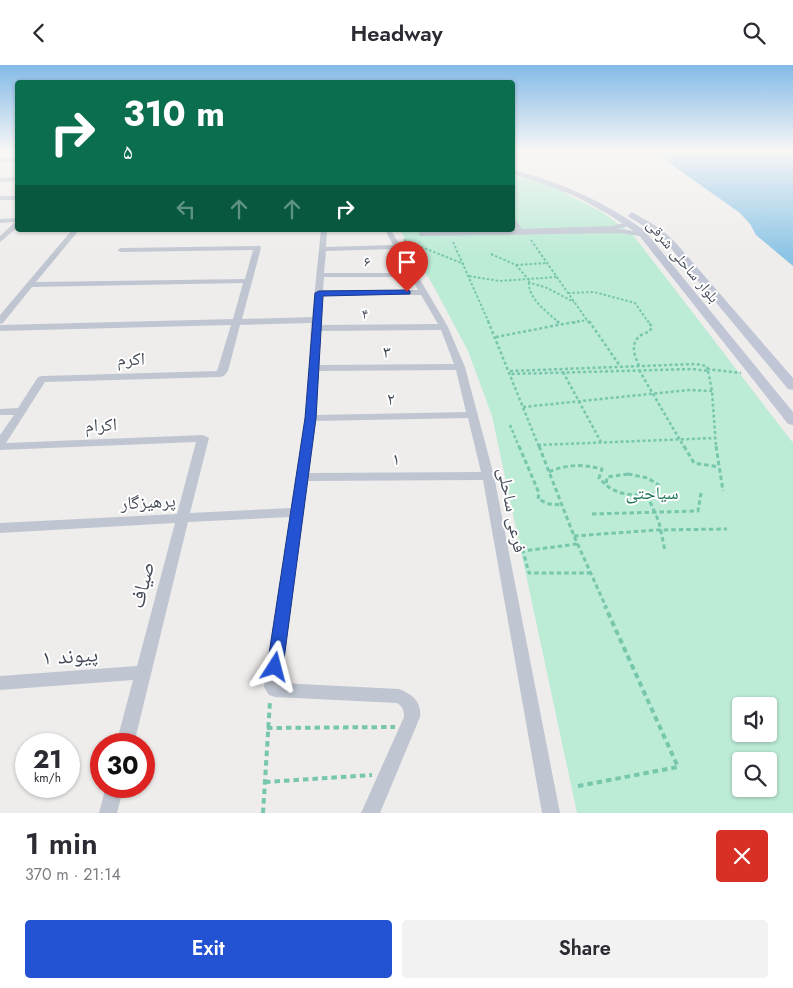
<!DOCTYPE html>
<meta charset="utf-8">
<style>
:root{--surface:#fff;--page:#f2f2f3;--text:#2b2b33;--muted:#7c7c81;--accent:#2353d2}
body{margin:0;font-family:Jost,"Noto Naskh Arabic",sans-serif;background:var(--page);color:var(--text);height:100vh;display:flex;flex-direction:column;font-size:19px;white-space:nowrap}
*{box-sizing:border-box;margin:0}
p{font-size:16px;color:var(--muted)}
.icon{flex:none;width:28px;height:28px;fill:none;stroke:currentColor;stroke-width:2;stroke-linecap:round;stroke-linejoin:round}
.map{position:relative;height:748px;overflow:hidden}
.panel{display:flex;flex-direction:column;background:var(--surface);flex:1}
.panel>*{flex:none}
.guide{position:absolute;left:15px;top:15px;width:500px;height:152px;border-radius:5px;box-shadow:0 1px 4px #0004;background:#0b6e4f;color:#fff;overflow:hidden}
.fabs{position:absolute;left:732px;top:632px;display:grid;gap:10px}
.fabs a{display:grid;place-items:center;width:45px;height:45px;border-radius:5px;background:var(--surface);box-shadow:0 1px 4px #0004;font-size:25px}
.speed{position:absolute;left:15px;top:668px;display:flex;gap:10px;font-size:25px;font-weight:700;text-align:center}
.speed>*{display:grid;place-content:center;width:65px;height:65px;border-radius:50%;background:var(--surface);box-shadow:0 1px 4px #0004;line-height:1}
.speed small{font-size:12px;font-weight:400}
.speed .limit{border:8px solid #d22;background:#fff;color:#111}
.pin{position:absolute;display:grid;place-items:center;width:42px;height:42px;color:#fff;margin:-51px -21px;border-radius:50% 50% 50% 0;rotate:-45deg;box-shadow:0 0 5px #0007}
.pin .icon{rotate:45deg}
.me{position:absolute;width:55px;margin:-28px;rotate:9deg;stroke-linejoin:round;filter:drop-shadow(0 0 4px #0008)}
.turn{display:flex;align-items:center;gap:18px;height:105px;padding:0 25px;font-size:22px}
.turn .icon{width:65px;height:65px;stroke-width:2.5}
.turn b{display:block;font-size:35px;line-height:42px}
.lanes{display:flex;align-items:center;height:48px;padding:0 25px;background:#0003;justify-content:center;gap:25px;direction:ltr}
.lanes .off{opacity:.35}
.round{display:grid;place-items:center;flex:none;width:52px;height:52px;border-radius:5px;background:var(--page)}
.overview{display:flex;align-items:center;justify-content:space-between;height:85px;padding:0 25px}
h1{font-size:30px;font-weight:600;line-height:38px}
.cta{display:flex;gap:10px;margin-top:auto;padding:10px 25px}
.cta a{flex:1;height:58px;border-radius:5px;background:var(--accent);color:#fff;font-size:20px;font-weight:600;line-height:58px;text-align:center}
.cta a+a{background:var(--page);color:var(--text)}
header{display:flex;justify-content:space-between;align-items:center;height:65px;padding:0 25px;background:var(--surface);font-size:22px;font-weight:600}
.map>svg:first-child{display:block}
</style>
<header><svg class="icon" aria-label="back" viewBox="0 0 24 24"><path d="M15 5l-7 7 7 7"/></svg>Headway<svg class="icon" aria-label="search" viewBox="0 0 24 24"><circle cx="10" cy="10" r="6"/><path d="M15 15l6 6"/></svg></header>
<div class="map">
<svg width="793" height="748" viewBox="0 0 793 748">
<rect width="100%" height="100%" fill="#efedec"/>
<path fill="#bcebd6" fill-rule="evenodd" d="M513,111l36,9 53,27 31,23 160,208v370h-216l-85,-397 -24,-65 -34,-64 -34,-57h112zM741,641h28v28h-28zM741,696h28v28h-28z"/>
<polygon fill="#8cc4e6" points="657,86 793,86 793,201 756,170 750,159 740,148 675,102"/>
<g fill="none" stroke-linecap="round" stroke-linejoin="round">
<g stroke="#77c7ac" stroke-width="2" stroke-dasharray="2.5 2" stroke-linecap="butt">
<polyline points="404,175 464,199"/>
<polyline points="531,175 589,258"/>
<polyline points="453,177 489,258"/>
<path d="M491,189l25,11 13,15c-2,19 18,31 30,43"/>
<polyline points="516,200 547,198"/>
<polyline points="469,211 499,216 557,212"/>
<polyline points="528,217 547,223 574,237"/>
<polyline points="568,228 594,227 635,238 649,258"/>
<polyline points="573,258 587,255"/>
</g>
<g stroke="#77c7ac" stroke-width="2.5" stroke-dasharray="3 2.5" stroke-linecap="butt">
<polyline points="488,256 539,382"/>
<polyline points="557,256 560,259"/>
<polyline points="589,256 620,301"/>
<polyline points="496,272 579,256"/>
<path d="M639,301c-5,-12 -10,-24 4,-32 5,-2 7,-2 9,-7l-4,-6"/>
<polyline points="707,304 741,308"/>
<polyline points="639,305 684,382"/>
<polyline points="510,306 695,299 707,301 708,306 693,304 511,309"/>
<polyline points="708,306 712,326 716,382"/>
<polyline points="563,307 601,377"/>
<polyline points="523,342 689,325 712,326"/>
<polyline points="510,360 519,382"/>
<polyline points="538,380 715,373"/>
</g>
<g stroke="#77c7ac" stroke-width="3" stroke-dasharray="4.5 3" stroke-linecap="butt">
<polyline points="519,381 539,428 538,434 549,439 561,440"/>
<polyline points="539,381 574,471 606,542"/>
<polyline points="684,381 694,398 719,402"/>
<polyline points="716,381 723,426"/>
<path d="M549,407c18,-8 34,-8 53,-3l-3,9 7,7"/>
<path d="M628,409l20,4 12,8 -5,8c-18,1 -34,3 -49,-9l1,-8z"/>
<polyline points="647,430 659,457 665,486"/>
<polyline points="592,449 698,446 701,428"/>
<polyline points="574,471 657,465 727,464"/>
<polyline points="577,479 523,486 529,508 590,508"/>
</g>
<g stroke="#77c7ac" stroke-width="4" stroke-dasharray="5.5 4" stroke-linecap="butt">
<polyline points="267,663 395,662"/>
<polyline points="265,717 372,710"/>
<polyline points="578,721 678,702 605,541"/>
<polyline points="263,748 270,636"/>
</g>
<g stroke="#c0c6d1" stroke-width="3">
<polyline points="512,152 518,161"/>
<polyline points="622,161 624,161 626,155"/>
</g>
<g stroke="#c0c6d1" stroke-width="4">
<polyline points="517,160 522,168"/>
<polyline points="624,160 612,163 421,169 620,166 640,169"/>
</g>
<g fill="#c0c6d1" fill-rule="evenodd">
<rect x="0" y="93" width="18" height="4"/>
<polygon points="18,112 18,116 0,117 0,113"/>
<rect x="0" y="131" width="18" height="4"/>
<polygon points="18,153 18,162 0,177 0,171 15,157 0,158 0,154"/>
<path d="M72,165h7l-43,52 209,-3 8,-29 -132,2 -4,-2 4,-2 139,-2 1,2 -19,71 70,-2 9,-87h6l-1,17 67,-2 -8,-15h6l57,97 17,40 29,109 66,337h-18l-59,-333 -175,1 -27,202 118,6c13,5 23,13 21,28l-40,96h-19l43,-96c0,-7 -1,-10 -7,-14l-122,-6 -6,-2 -5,-8 26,-170 -102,5 -54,222h-18l17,-64 -133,10v-14l137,-10 38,-143 -175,10v-10l177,-9 19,-72 -196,8v-15l14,-20h-14v-6l18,-1 20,-31 4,-1 175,-5 14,-46 -231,6v-6l233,-6 10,-36 -211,4 -29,36 -3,1v-9zM395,184l14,24h-85l2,-22zM324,212h87l7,13h-95zM322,230h99l17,29 -118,1zM311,258l-5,95 -14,90 -102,5 19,-75 -6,-3 -197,8 39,-61 175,-5 4,-1 4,-5 12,-46zM441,265l13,34 -136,1 1,-34zM456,305l10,42 -149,3 1,-44zM468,353l13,54 -172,1 7,-52z"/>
<polygon points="106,721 124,721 117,748 99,748"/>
</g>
<g fill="#c0c6d5" fill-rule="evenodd">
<path d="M512,105c49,12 91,31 132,60l149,182v13l-5,-1 -150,-190 -30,-20 -31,-17 -33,-13 -32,-10z"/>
<polygon points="632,147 661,164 675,177 793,313 793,325 788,324 669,181 655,168 629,152 628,150"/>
</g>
</g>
<linearGradient id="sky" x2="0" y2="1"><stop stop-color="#83bae7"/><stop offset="0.45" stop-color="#f8f7f6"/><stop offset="1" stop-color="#f8f7f6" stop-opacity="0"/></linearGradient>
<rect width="793" height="191" fill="url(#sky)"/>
<polygon fill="#2353d2" stroke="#173688" points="407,225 410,226 410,229 323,231 316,353 283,602 280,607 275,609 269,607 267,602 305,353 315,228 319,226"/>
<g text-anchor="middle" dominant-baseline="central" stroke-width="4" stroke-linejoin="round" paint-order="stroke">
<g font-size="15" fill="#464d59" stroke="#fff">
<text x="367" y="196">۶</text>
<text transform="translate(683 196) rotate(50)">بلوار ساحلی شرقی</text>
<text transform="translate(365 249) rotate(-1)">۴</text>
</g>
<g font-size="18" fill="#464d59" stroke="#fff">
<text transform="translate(387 287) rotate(-1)">۳</text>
<text transform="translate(131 294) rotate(-1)">اکرم</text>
<text transform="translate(391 334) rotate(-1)">۲</text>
<text transform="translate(101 360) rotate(-3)">اکرام</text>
<text x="396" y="394">۱</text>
<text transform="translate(148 437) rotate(-3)">پرهیزگار</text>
<text transform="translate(512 445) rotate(79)">فرعی ساحلی</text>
</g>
<g font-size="18" fill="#1c7557" stroke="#fff">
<text x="652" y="428">سیاحتی</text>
</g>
<g font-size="21" fill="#464d59" stroke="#fff">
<text transform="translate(142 520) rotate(-76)">صیاف</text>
<text transform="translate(70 591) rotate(-4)">پیوند ۱</text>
</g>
</g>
</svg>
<div class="fabs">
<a><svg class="icon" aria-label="sound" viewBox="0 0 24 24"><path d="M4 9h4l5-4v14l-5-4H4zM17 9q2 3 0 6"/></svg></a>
<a><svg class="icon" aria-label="search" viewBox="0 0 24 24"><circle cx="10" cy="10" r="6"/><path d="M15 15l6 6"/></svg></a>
</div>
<div class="speed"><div>21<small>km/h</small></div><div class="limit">30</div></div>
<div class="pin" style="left:407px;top:227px;background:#d93025"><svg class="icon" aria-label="arrive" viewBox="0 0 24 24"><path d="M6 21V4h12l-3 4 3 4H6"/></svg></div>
<svg class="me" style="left:275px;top:602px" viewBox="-20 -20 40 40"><path d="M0-17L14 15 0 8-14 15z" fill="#2353d2" stroke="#fff" stroke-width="4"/></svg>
<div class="guide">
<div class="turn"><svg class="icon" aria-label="right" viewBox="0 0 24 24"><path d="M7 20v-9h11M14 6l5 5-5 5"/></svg><div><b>310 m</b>۵</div></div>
<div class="lanes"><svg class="icon off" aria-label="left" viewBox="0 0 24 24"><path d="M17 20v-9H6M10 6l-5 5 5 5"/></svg><svg class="icon off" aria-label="ahead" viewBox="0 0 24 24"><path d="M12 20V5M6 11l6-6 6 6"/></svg><svg class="icon off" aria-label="ahead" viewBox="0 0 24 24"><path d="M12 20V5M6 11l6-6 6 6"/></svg><svg class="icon" aria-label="right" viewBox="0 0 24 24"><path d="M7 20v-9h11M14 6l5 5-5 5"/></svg></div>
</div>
</div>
<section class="panel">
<div class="overview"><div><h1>1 min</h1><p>370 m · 21:14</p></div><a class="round" style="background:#d93025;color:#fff"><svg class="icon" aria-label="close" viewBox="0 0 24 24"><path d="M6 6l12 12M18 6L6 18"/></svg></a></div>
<div class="cta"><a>Exit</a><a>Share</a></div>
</section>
